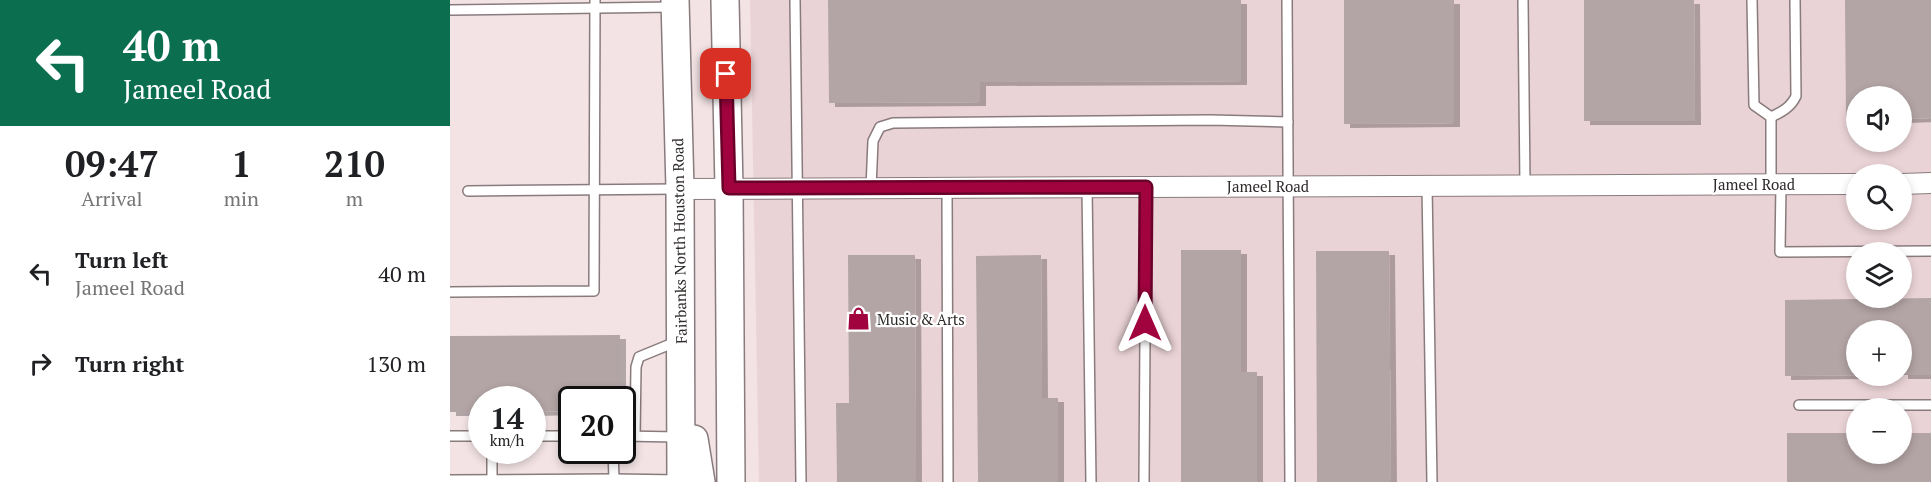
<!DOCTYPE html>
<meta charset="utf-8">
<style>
:root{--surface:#fff;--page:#f6f6f6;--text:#202124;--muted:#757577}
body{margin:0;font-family:"PT Serif",serif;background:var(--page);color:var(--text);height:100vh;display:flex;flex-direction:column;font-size:22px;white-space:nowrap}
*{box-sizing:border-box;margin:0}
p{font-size:20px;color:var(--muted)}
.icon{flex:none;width:33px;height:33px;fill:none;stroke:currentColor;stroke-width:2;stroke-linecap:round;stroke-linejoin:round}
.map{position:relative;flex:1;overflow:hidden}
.side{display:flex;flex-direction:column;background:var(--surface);width:450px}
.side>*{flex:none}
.hud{background:#0b6e4f;color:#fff;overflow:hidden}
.buttons{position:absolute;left:1396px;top:86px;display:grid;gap:12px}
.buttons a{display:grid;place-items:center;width:66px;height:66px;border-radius:50%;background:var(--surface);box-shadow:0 3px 9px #0003;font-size:30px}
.speed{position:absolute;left:18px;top:386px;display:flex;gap:12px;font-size:30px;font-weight:700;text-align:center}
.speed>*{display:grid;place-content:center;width:78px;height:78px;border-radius:50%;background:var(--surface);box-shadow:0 3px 9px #0003;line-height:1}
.speed small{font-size:15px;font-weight:400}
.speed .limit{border:3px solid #111;border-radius:9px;background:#fff;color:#111}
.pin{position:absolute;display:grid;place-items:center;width:51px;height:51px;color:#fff;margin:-26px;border-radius:12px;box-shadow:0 3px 9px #0006}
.me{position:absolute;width:66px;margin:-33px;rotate:0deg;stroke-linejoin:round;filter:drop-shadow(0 0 4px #0008)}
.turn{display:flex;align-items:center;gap:21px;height:126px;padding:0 24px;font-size:27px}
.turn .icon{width:78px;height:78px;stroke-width:2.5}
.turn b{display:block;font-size:42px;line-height:51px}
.eta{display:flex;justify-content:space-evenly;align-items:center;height:102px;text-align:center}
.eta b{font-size:36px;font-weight:700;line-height:42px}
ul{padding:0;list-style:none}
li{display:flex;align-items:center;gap:18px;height:90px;padding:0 24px}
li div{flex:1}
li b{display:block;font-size:22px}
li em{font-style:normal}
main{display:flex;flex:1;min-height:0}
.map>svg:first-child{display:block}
</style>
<main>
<section class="side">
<div class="hud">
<div class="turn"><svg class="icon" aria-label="left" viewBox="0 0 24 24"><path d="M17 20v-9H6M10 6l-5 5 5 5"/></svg><div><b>40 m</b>Jameel Road</div></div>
</div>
<div class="eta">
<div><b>09:47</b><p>Arrival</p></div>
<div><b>1</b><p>min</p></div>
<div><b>210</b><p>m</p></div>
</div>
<ul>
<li><svg class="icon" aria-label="left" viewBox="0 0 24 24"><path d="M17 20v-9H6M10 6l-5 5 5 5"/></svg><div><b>Turn left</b><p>Jameel Road</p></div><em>40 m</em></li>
<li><svg class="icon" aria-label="right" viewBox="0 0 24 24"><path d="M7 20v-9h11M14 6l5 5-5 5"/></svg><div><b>Turn right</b></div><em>130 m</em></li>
</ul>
</section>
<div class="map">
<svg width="1481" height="482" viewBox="0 0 1481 482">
<defs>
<filter id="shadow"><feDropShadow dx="6" dy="4" stdDeviation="0" flood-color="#0004"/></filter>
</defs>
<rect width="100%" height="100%" fill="#f3e3e5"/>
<path fill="#ead3d6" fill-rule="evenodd" d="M300,0h1181v482h-1172zM1407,96h45v45h-45zM1407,174h45v45h-45zM1407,252h45v45h-45zM1407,330h45v45h-45zM1407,408h45v45h-45z"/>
<g fill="#b3a4a5" filter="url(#shadow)">
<polygon points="378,0 791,0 791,81 530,82 530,102 379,103"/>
<polygon points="894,0 1004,0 1004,123 894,124"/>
<polygon points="1134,0 1244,0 1245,121 1134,121"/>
<polygon points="1395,0 1481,0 1481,118 1452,119 1452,96 1407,96 1407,119 1396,119"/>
<polygon points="731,250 791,250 791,372 807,372 807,482 731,482"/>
<polygon points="866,251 939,251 941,482 867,482"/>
<polygon points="398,255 465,255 466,482 387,482 386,403 399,403"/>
<polygon points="591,255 592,398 608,398 608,482 528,482 526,256"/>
<polygon points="1481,298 1481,375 1452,375 1452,330 1407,330 1407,375 1335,376 1335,300"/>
<polygon points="170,335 170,399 122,399 122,411 82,412 82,399 32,399 32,412 0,412 0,336"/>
<polygon points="1337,433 1407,433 1407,453 1452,453 1452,433 1481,433 1481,482 1337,482"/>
</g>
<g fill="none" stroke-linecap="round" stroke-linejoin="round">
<defs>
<g id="lane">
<polyline points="345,0 351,482"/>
<polyline points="837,0 840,482"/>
<polyline points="1073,0 1075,185"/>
<path d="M1302,0l2,105 17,12c11,-5 20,-10 25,-21l-1,-96"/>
<polyline points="0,10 223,7"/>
<polyline points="1321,184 1321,117"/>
<polyline points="1331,184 1330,252 1481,251"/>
<polyline points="977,186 982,482"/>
<polyline points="637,187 641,482"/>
<polyline points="421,188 423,141 430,127 443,123 760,120 838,122"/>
<polyline points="497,188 498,482"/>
<polyline points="18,191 228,189"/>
<polyline points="0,292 144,291 145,0"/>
<polyline points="1349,405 1481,405"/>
<polyline points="0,436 32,436"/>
<polyline points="82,436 122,436"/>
<polyline points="172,436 228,437"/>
<polyline points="185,436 186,367 189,357 228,341"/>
<polyline points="163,450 164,479"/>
<polyline points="0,480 164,479 229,480"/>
<polyline points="42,482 42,450"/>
<polyline points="694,482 696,187"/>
</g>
<g id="street">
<polyline points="1452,184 1481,183"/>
<polyline points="230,189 1407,184"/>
</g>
<g id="secondary">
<polyline points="225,0 230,189 231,482"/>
<polyline points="275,0 279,188 281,482"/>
<polyline points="244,439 251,482"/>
</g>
</defs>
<use href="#lane" stroke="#897b7d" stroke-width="12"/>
<use href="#street" stroke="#897b7d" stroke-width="22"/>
<use href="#secondary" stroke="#897b7d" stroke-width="30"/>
<use href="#lane" stroke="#fff" stroke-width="9"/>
<use href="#street" stroke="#fff" stroke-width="20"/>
<use href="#secondary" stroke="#fff" stroke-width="27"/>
</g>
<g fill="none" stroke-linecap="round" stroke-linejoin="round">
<defs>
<polyline id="route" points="276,74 279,188 696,187 695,323"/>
</defs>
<use href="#route" stroke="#690229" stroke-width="15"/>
<use href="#route" stroke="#a1033f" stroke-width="10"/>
</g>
<defs>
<symbol id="shop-bare" viewBox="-9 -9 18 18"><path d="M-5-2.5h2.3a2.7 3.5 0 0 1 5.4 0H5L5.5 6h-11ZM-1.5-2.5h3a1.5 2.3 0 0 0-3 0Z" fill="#a1033f" stroke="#fff" stroke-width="2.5" paint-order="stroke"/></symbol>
</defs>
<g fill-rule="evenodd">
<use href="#shop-bare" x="392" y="302" width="33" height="33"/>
</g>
<g text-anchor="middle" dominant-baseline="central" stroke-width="4.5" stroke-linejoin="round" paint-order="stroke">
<g font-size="15" fill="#302b2b" stroke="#fff">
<text x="1304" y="184">Jameel Road</text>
<text x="818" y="186">Jameel Road</text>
<text transform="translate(229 241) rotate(-91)">Fairbanks North Houston Road</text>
</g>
<g font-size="15" fill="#302b2b" stroke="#fff" text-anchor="start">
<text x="427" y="319">Music &amp; Arts</text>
</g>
</g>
</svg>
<div class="buttons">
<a><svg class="icon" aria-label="sound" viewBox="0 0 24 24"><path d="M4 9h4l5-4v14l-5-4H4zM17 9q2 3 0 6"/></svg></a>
<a><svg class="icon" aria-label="search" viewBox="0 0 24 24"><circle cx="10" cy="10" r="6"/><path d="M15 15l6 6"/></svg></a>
<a><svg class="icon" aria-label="layers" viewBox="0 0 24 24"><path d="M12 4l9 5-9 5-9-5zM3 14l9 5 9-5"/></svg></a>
<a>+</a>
<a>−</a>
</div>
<div class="speed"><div>14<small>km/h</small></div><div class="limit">20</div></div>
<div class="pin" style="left:276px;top:74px;background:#d93025"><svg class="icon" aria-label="arrive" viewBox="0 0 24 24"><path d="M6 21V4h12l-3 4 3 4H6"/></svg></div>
<svg class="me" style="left:695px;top:323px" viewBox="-20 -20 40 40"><path d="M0-17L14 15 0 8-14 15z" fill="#a1033f" stroke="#fff" stroke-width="4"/></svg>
</div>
</main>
